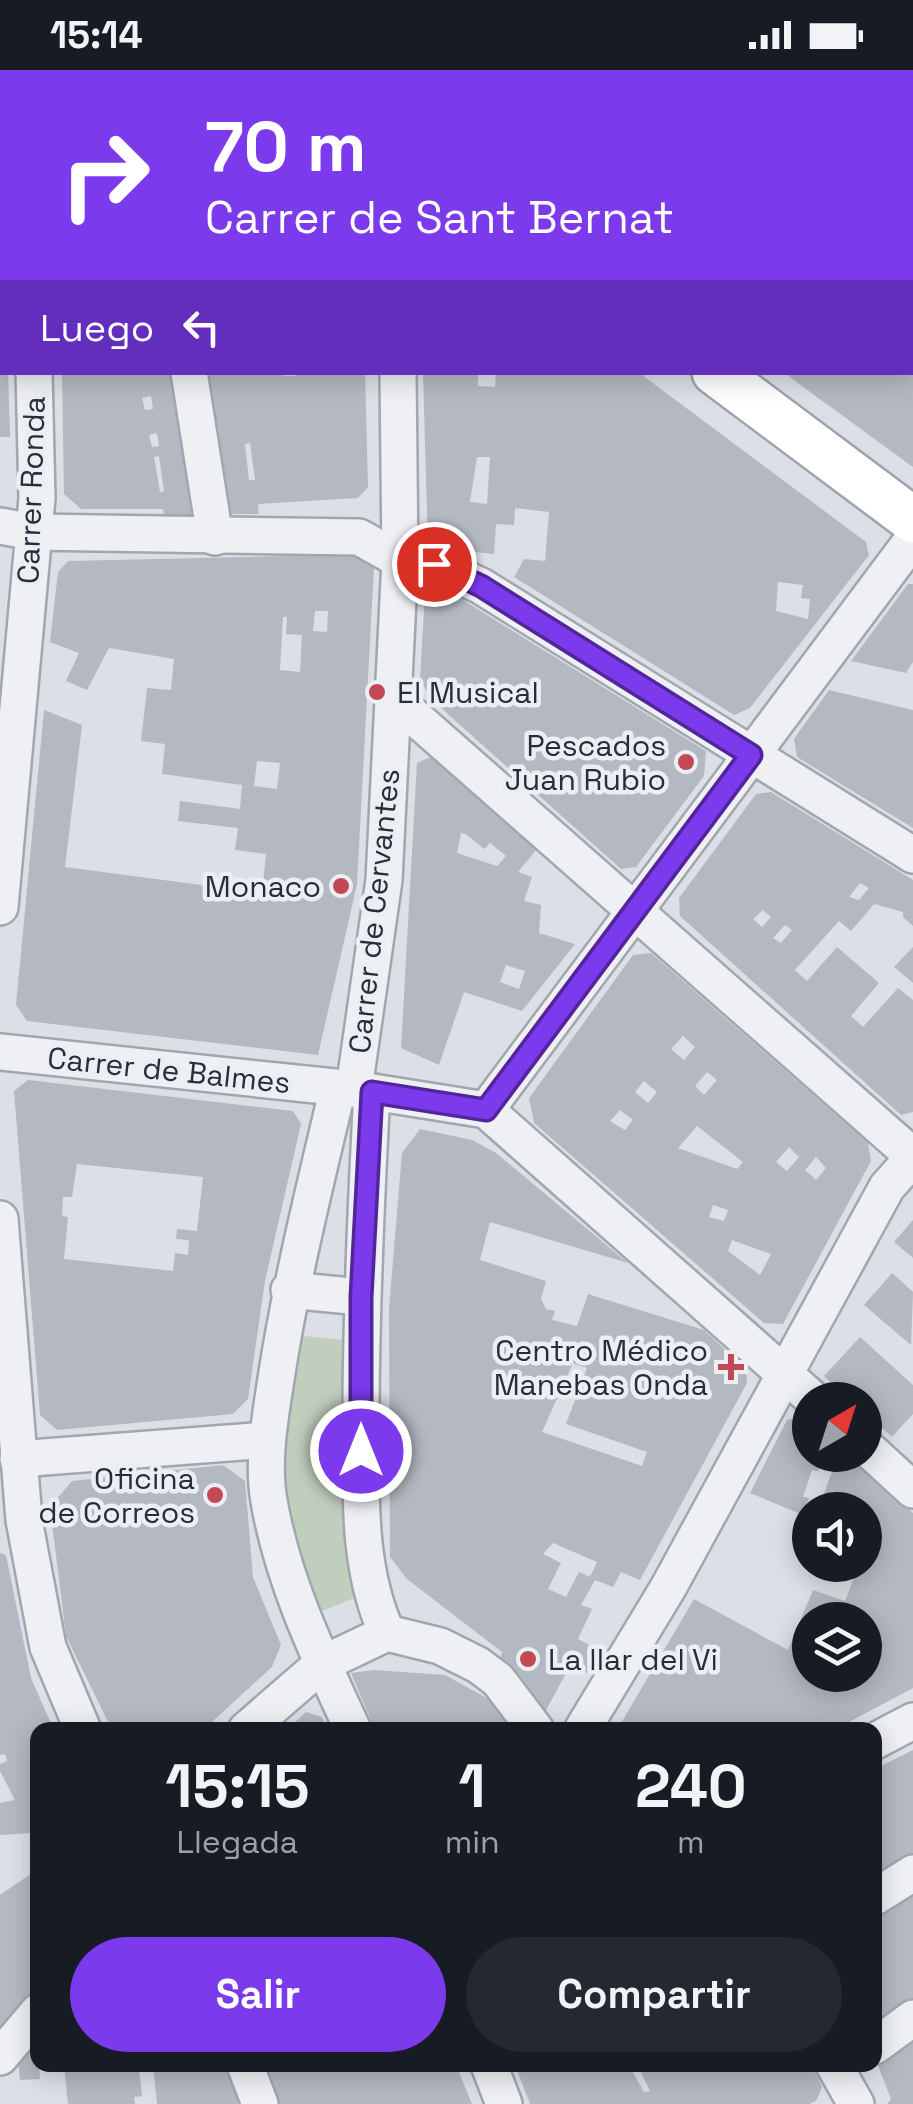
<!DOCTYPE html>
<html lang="es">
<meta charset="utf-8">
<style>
:root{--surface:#171b24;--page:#242831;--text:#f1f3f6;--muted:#9ea1a6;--accent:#7c3aed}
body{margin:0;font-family:"Space Grotesk",sans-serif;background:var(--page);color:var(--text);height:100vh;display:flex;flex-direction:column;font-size:38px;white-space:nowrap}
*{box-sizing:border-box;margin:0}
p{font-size:32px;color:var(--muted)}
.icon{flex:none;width:55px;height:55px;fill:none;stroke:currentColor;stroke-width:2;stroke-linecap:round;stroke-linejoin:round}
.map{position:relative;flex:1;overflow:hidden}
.side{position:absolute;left:30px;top:1652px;width:852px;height:350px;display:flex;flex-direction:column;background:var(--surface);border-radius:20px;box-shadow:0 5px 25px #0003}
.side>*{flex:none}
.banner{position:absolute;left:0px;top:0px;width:915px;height:305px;box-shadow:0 5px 25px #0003;background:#7c3aed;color:#fff;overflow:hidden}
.needle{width:65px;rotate:39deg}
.fabs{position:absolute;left:792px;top:1312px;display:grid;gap:20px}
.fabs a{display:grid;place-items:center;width:90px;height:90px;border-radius:50%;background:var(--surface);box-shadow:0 5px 25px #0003;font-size:50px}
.pin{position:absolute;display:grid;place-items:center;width:85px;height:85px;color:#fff;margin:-42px;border:5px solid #fff;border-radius:50%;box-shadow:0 2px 10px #0007}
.me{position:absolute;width:110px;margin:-55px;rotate:0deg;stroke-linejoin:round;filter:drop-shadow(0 0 8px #0008)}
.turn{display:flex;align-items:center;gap:35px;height:210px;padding:0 40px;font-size:45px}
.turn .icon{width:130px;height:130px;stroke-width:2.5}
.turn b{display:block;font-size:70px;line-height:85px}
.then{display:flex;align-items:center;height:95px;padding:0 40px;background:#0003;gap:20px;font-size:38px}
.eta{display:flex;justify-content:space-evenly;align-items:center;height:170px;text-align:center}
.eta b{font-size:60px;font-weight:600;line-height:70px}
.button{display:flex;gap:20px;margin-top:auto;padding:20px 40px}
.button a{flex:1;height:115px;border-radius:60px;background:var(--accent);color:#fff;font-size:40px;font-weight:600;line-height:115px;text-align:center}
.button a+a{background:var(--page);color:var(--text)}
.status{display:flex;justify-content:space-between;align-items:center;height:70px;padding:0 50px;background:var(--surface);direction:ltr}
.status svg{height:28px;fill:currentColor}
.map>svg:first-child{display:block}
</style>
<div class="status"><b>15:14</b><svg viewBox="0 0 49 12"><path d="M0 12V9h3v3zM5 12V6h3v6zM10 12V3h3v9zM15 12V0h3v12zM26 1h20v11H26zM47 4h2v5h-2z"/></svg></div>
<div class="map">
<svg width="913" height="2034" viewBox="0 0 913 2034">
<rect width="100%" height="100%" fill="#dcdfe5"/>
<polygon fill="#c1cebe" points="296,1265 352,1271 366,1523 315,1544 279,1428"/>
<g fill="#b4b8c1" fill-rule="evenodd">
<polygon points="0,302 8,302 10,367 0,367"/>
<path d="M62,302h116l22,143h-36l-1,-6h-82l-17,-15zM151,326l2,13 -8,1 -3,-12zM157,363l2,13 -7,1 -3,-12zM159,386l5,36h-4l-6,-35z"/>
<path d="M201,302h82v4h12v-4h70l3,115 -10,11 -100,6 1,10h-35zM250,373l5,37h-6l-4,-36z"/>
<path d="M423,302h55v14l17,1 1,-15h142l228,170 3,13 -119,153 -16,7 -220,-138 10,-18 21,2 4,-49 -34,-4 -1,17 -18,-1 -2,30 -66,-7zM477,387h13l-3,47 -17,-2zM778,512l25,3 -2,13 9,1 -2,20 -32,-8z"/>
<polygon points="784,302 913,302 913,397 795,311"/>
<path d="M286,477l72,4 16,16 -17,317 -39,171 -291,-34 -11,-16 28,-295 38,15 -17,142 197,26 4,-39 -31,-4 3,-22 -60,-7 2,-20 60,8 2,-24 -80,-11 3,-30 -24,-3 6,-53 24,2 3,-31 -65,-11 -22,42 -21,-9 13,-28 -29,-11 8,-70 10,-11 218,-5zM315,541h13l-1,21 -14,-1zM283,547h4l-1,17 16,1 -2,37 -20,-2zM257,691l23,2 -3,26 -23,-3z"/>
<polygon points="908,514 913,514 913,592 906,603 851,591"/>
<polygon points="439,515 706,681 704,706 636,797 621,799 431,629 420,609 425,523"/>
<polygon points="829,620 913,640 913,758 797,687 794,669"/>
<path d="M433,686l103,94 -18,22 14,5 -8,24 17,4 -2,28 36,11 -53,67 -58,-19 -25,73 -38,-17 16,-285zM461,763l5,1 18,15 6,-6 16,13 -9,10 -40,-13zM506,895l19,6 -6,18 -19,-7z"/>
<path d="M771,722l142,88v46l-10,-9v-5l-29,-8 -23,27 -12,-10 -44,49 12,11 30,-34 42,36 -28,33 12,11 35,-39 15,12v112l-12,3 -221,-199 -1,-18 77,-104zM860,813l9,5 -10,12 -10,-3zM763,840l8,7 -9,10 -9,-8zM785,855l7,5 -11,13 -8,-5z"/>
<polygon points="913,877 913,913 894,897"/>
<path d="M651,883l217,190 3,18 -88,163 -19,-1 -230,-200 -5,-25 104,-143zM683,966l12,11 -11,13 -13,-11zM707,1002l10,8 -13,15 -9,-9zM644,1011l13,11 -9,11 -13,-11zM620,1040l13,10 -8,10 -15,-9zM697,1056l46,36 -6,7 -59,-21zM789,1077l10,10 -12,14 -11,-9zM816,1087l10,11 -10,12 -11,-10zM713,1135l15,5 -4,11 -15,-4zM732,1170l39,14 -11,21 -32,-24z"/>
<path d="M28,1010l265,31 8,13 -36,157 -17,118 -15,15 -176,16 -17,-15 -26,-324zM77,1094l126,13 -6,54 -20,-2 -1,10 13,1 -1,15 -13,-2 -2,18 -109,-12 4,-42 -6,-1 1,-19h9z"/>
<path d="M420,1059l52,11 24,13 132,110 -138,-41 -10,38 66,21 -5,18 5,10 9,2 -3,9 25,6 11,-32 116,36 42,39 1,14 -107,197 -19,-8 -8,15 -18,-7 -14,25 11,4 -14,30 22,11 -13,23 -16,-9 -26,48 -24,-35 -21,-17 2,-8 -95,-73 -17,-22 -1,-249 13,-155zM573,1293l14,5 -21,56 81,28 -5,14 -100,-34zM553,1473l44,19 -7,15 -11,-5 -13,25 -18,-8 13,-26 -18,-9z"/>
<polygon points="913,1150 913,1188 894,1172"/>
<polygon points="892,1203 913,1222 911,1275 864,1235"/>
<polygon points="860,1267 913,1315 913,1344 892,1367 865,1343 865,1330 851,1330 824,1306"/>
<polygon points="804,1346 810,1351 810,1385 824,1385 818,1401 812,1400 803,1427 809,1428 803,1445 750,1423 787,1350"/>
<path d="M838,1385h10l65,58v175l-79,42h-217l77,-131 94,51 25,-60 32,11 14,-36h6l3,-24 -3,-2v-29h-47zM810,1550h55v55h-55z"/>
<polygon points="223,1395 245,1411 253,1507 281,1575 272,1597 203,1660 112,1660 66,1566 50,1437 72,1411"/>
<polygon points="0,1483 6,1485 31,1608 54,1660 38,1660 38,1771 32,1763 0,1765 0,1733 15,1730 0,1701 0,1694 7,1691 5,1684 0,1685"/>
<polygon points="374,1600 445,1605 492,1631 514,1660 375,1660 351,1603"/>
<polygon points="306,1642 322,1647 327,1660 287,1660"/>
<polygon points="913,1680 913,1794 875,1819 875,1699"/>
<polygon points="38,1799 38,1913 35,1923 0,1965 0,1825"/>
<polygon points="913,1811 913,1938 875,1968 875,1836"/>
<polygon points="913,1957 913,2034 887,2034 891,2029 875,1988"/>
<polygon points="38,1976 40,2009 20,2010 18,1991"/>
<polygon points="64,1995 148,1995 149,1998 139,1999 142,2026 134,2027 135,2034 68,2034"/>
<polygon points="153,1995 232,1995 247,2034 157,2034"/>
<polygon points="256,1995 456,1995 472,2034 271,2034"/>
<path d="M515,1995h297l10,22 -6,14 -7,3h-279zM638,1996l12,25 -6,1 -13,-23z"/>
</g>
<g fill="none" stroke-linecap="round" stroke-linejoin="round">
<defs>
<g id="minor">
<polyline points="28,0 28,2"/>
<polyline points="818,2 820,0"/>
<polyline points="912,141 913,141"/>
<polyline points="189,302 215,467"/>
<polyline points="0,456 34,462 359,467 400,490 434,494 481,516 913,785"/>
<polyline points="394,629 913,1086"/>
<polyline points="0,837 37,428 34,302"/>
<polyline points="0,982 354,1019 486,1040 814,1330"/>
<path d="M338,1018c-23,97 -47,193 -62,291 -6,40 -14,82 -7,122 14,81 50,155 84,229"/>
<polyline points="354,1019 384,810 400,490 398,302"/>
<path d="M372,1022c-6,110 -11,219 -11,330 0,70 -4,146 26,211"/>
<polyline points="486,1040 913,469"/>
<polyline points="0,1149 24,1450 48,1577 83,1660"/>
<polyline points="289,1220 361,1227"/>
<polyline points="865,1376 913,1420"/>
<polyline points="18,1389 267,1370"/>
<polyline points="246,1660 322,1594 387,1563 440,1576 478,1595 498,1610 536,1660"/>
<polyline points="582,1660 668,1518 887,1117 913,1088"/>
<polyline points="875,1671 913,1651"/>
<polyline points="875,1827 913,1803"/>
<polyline points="875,1976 913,1948"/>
<polyline points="0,1987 38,1942"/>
<polyline points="245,1995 260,2034"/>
<polyline points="489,1995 504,2034"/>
<polyline points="834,1995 856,2034"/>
</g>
<g id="major">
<polyline points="365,0 366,2"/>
<polyline points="715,302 913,450"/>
</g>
</defs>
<use href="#minor" stroke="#a2a6ae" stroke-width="40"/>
<use href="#major" stroke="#9da3b0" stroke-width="50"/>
<use href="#minor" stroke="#eef0f4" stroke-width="35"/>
<use href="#major" stroke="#fff" stroke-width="45"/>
</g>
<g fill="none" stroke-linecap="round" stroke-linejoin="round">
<defs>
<polyline id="route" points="361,1381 361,1227 372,1022 486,1040 751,685 481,516 434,494"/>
</defs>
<use href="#route" stroke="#51269a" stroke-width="25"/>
<use href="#route" stroke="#7c3aed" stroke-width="18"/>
</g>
<g fill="#c24953" stroke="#ebeef3" stroke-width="4">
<circle cx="377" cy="622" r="10"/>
<circle cx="686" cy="692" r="10"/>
<circle cx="341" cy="816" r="10"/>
<path d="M726 1282h10v10h10v10h-10v10h-10v-10h-10v-10h10z"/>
<circle cx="215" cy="1425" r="10"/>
<circle cx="528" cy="1589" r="10"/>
</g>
<g text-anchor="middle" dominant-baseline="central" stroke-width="9" stroke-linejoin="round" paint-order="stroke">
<g font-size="30" fill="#272d3a" stroke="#ebeef3">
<text transform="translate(31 420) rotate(-88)">Carrer Ronda</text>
<text transform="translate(374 841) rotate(-84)">Carrer de Cervantes</text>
<text transform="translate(169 1000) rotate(6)">Carrer de Balmes</text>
</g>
<g font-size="30" fill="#272d3a" stroke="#ebeef3" text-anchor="end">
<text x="397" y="622" text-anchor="start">El Musical</text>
<text x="666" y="675">Pescados<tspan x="666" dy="34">Juan Rubio</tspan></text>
<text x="321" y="816">Monaco</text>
<text x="708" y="1280">Centro Médico<tspan x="708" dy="34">Manebas Onda</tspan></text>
<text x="195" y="1408">Oficina<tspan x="195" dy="34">de Correos</tspan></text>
<text x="548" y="1589" text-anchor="start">La llar del Vi</text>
</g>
</g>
</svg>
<div class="fabs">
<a><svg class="needle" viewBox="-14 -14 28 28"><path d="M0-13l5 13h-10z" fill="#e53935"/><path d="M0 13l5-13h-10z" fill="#9ea1a6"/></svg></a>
<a><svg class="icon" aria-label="sound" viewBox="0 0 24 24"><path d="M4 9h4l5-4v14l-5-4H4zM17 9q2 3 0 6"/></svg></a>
<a><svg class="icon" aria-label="layers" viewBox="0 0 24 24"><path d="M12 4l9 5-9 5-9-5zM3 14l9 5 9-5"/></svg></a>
</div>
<div class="pin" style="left:434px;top:494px;background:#d93025"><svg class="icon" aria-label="arrive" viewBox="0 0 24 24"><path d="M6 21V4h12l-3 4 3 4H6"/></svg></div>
<svg class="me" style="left:361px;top:1381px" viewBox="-20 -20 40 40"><circle r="17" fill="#7c3aed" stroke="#fff" stroke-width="3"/><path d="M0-11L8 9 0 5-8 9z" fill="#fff"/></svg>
<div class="banner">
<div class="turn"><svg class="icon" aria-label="right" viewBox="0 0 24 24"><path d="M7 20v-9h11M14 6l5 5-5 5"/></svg><div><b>70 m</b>Carrer de Sant Bernat</div></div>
<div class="then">Luego<svg class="icon" aria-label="left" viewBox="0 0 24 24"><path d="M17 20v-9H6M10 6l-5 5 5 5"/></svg></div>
</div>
<section class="side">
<div class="eta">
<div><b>15:15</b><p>Llegada</p></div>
<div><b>1</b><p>min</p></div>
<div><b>240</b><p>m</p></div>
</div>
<div class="button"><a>Salir</a><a>Compartir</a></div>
</section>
</div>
